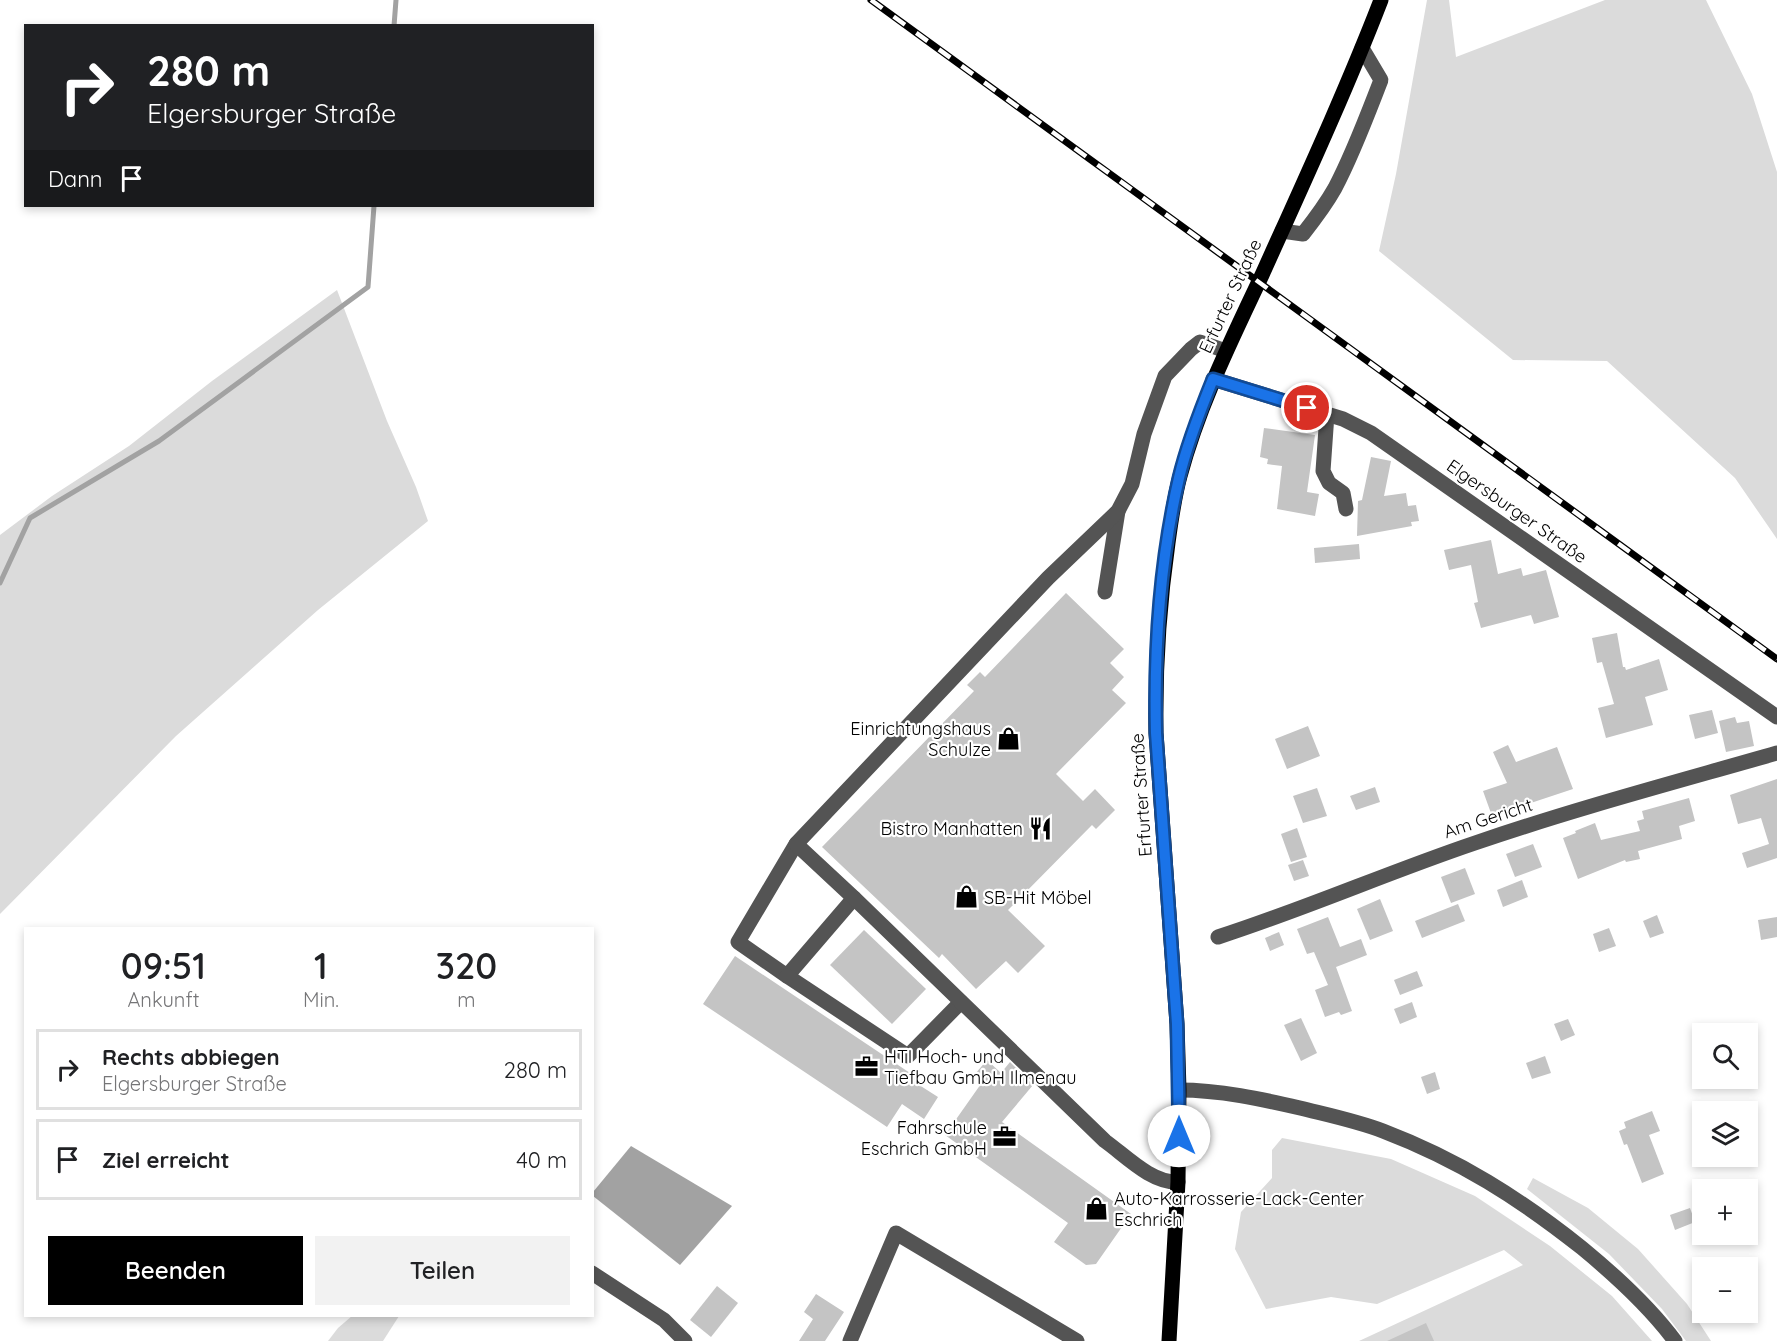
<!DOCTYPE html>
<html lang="de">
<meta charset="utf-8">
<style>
:root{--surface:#fff;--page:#f2f2f2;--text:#202124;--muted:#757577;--line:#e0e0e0;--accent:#000}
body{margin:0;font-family:Quicksand,sans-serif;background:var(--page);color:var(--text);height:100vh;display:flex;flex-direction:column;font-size:22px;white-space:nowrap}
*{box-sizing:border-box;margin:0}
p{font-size:20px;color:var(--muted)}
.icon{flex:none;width:33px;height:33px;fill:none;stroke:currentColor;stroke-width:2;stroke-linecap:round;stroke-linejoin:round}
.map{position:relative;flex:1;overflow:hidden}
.panel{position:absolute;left:24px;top:927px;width:570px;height:390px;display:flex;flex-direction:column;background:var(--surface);border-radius:0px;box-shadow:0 3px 9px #0003}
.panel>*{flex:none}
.hud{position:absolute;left:24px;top:24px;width:570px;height:183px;border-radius:0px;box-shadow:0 3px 9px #0003;background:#202124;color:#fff;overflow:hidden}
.tools{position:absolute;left:1692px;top:1023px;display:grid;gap:12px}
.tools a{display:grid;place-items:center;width:66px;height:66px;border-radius:0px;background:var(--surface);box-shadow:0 3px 9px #0003;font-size:30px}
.pin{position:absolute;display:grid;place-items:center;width:51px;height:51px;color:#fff;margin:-26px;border:3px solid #fff;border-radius:50%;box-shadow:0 2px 6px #0007}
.me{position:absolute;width:66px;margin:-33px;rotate:0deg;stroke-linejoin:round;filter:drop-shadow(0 0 4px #0008)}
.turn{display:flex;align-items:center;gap:21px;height:126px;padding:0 24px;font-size:27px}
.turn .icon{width:78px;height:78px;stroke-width:2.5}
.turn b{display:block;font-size:42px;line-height:51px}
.then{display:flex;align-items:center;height:57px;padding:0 24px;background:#0003;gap:12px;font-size:22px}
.eta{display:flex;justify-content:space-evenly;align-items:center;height:102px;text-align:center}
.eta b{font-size:36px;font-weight:600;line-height:42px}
.action{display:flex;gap:12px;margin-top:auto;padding:12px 24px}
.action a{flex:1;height:69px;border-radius:0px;background:var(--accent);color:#fff;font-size:24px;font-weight:600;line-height:69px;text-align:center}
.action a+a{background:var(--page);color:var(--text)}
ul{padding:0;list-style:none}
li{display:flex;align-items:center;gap:18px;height:81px;margin:0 12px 9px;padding:0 12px;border:3px solid var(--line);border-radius:0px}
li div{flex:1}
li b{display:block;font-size:22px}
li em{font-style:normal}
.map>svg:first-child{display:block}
</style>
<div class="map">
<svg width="1777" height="1341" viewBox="0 0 1777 1341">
<rect width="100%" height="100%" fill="#fff"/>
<g fill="#dbdbdb">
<polygon points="1427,0 1449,0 1456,57 1605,0 1706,0 1752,94 1777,172 1777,539 1735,478 1607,361 1513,360 1379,251 1396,174"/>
<polygon points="337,290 387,421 416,487 428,521 318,610 176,736 0,914 0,535 52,496 129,446 212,381"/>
<polygon points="1282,1138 1391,1159 1475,1196 1550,1246 1612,1296 1652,1341 1359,1341 1523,1265 1504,1250 1377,1304 1331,1297 1266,1309 1235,1249 1241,1212 1272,1178 1272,1150"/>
<polygon points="1533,1178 1588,1208 1638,1249 1687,1304 1711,1341 1686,1341 1662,1309 1609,1254 1527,1189"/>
<polygon points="352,1316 399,1316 383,1341 328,1341 338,1328"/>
</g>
<polygon fill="#a2a2a2" points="631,1146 732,1206 680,1265 593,1196 593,1192"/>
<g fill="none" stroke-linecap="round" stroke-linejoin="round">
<g stroke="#a2a2a2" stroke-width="5">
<polyline points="394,26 396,0"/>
<polyline points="0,583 30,518 159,441 368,287 374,206"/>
</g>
</g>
<g fill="#c4c4c4">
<polygon points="1264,428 1315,435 1307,492 1319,494 1315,516 1277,509 1282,466 1267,464 1268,459 1260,457"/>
<polygon points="1371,457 1391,461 1384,496 1406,493 1408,506 1416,505 1419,521 1411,522 1412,526 1357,536 1358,501 1362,500"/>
<polygon points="1491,540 1498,574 1521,568 1523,576 1546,570 1559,617 1534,624 1531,615 1481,628 1474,603 1478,602 1471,565 1449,570 1444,550"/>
<polygon points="1359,544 1360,559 1315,563 1314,548"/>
<polygon points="1066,593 1124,649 1110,663 1124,677 1112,690 1126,703 1056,774 1083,801 1095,789 1115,810 1096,829 1092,825 1008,910 1045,946 1018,973 1006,961 976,989 942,954 939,958 822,847 974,691 967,685 980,672 985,677"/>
<polygon points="1617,633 1623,667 1625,667 1626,670 1659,659 1668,690 1645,697 1653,725 1606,738 1598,708 1614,704 1602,662 1597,663 1592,638"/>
<polygon points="1712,710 1718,733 1695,739 1689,715"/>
<polygon points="1735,717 1737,723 1749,721 1754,746 1726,752 1719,721"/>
<polygon points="1308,726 1320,756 1287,769 1275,739"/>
<polygon points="1508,745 1516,762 1557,747 1573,789 1492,816 1483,791 1507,783 1493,752"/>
<polygon points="1777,779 1777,858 1747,868 1742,853 1769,844 1761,818 1738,824 1730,795"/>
<polygon points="1375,787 1380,802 1356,810 1350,796"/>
<polygon points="1317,788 1327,816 1303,823 1293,796"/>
<polygon points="1689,798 1695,821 1679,826 1682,839 1638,851 1640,859 1626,862 1625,860 1578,879 1563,838 1576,833 1575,831 1595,823 1601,840 1640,831 1637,821 1644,819 1642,811"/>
<polygon points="1297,828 1307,857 1291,862 1281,834"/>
<polygon points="1533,844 1542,867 1515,877 1506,854"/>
<polygon points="1303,860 1309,876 1294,881 1288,865"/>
<polygon points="1465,868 1475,894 1451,903 1441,877"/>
<polygon points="1522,880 1528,897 1503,907 1497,890"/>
<polygon points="1380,899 1393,931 1370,940 1357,909"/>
<polygon points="1458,904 1465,921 1422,938 1415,921"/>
<polygon points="1657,915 1664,933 1650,938 1643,921"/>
<polygon points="1328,917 1340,947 1361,939 1367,955 1336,967 1352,1011 1341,1015 1339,1012 1325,1017 1315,990 1328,985 1314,952 1307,954 1297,929"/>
<polygon points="1777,917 1777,937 1761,940 1758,920"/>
<polygon points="1609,928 1616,946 1599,952 1593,934"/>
<polygon points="864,930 926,989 892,1024 830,965"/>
<polygon points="1279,932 1284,945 1270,951 1265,938"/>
<polygon points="735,956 919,1079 916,1083 938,1097 924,1119 902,1104 887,1127 703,1004"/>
<polygon points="1417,971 1423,986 1400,995 1394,980"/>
<polygon points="1412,1002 1417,1017 1400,1024 1394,1009"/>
<polygon points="1301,1018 1317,1053 1301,1061 1284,1025"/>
<polygon points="1568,1019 1575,1035 1561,1041 1554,1024"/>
<polygon points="1545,1056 1551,1073 1532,1079 1526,1063"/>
<polygon points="987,1060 1001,1073 1010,1062 1033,1085 1002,1122 1131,1214 1096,1264 1086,1265 1054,1242 1068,1223 945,1135 983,1081 975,1074"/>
<polygon points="1435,1072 1440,1089 1427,1094 1421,1077"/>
<polygon points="1652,1111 1660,1131 1649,1135 1664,1174 1642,1183 1627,1144 1624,1145 1619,1131 1626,1128 1624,1122"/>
<polygon points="1690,1208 1695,1222 1675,1230 1670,1215"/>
<polygon points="717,1286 738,1303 711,1337 690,1320"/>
<polygon points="816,1294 844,1312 825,1341 799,1341 813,1319 804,1312"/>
<polygon points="1426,1323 1434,1341 1387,1341"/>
</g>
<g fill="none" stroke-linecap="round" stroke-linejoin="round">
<g stroke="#545454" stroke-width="15">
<path d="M1282,231l21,3c11,-14 23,-30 32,-46 18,-34 32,-72 46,-108l-19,-32"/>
<polyline points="1213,379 1343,419 1371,433 1777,717"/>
<polyline points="1327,414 1323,471 1329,483 1343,493 1346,509"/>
<polyline points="1105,592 1118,511"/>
<polyline points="796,844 738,942 787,976 854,898"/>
<path d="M1218,937c87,-28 171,-65 257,-94 99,-34 201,-61 302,-90"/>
<polyline points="787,976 908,1056 961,1002"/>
<path d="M1179,1090c41,0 82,9 121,18 28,7 57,13 83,23 76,29 136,67 199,117 34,28 67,58 93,93"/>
<path d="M1178,1182c-27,1 -52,-26 -73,-41l-251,-243 -58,-54 252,-266 70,-67 14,-27 12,-50 21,-58 26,-27 9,-7 26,9"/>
<polyline points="592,1273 664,1320 685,1341"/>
<polyline points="850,1341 896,1233 1077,1341"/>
</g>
<path stroke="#000" stroke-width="15" d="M1169,1341l9,-159 1,-92 -2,-66 -21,-291c-1,-64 3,-127 12,-190 3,-22 6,-45 12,-67 19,-71 51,-135 82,-201 41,-91 83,-182 119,-275"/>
<defs>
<polyline id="rail" points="871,0 1777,659"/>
</defs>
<use href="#rail" stroke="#000" stroke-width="7"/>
<use href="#rail" stroke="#fff" stroke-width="4.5" stroke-dasharray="14" stroke-linecap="butt"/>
</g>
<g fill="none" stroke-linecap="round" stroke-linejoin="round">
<defs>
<path id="route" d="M1179,1136l-2,-112 -21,-291c-2,-84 4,-173 23,-255 8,-34 21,-67 34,-99l94,29"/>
</defs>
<use href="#route" stroke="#114b97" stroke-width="15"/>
<use href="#route" stroke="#1a73e8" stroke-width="10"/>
</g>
<defs>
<symbol id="shop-bare" viewBox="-9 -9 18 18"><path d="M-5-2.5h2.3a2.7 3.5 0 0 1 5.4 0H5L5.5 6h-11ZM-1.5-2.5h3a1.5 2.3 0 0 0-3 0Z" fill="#000" stroke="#fff" stroke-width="2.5" paint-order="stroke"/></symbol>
<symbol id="restaurant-bare" viewBox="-9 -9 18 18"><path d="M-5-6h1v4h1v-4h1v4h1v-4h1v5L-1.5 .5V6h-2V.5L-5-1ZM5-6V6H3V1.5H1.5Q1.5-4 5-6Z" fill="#000" stroke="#fff" stroke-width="2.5" paint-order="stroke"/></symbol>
<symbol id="office-bare" viewBox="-9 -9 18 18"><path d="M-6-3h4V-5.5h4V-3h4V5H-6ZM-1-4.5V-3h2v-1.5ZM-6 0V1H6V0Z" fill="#000" stroke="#fff" stroke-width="2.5" paint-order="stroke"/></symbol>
</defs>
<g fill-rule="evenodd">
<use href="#shop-bare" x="992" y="722" width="33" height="33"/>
<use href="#restaurant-bare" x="1024" y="812" width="33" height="33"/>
<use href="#shop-bare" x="950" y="880" width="33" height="33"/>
<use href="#office-bare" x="850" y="1050" width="33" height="33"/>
<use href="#office-bare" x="988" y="1120" width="33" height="33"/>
<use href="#shop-bare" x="1080" y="1192" width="33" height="33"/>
</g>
<g text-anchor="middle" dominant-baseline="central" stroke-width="4.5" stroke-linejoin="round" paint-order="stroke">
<g font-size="18" fill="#000" stroke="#fff">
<text transform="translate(1230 296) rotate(-65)">Erfurter Straße</text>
<text transform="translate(1517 511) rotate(35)">Elgersburger Straße</text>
<text transform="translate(1141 795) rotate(-94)">Erfurter Straße</text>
<text transform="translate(1488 818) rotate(-18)">Am Gericht</text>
</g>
<g font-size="18" fill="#000" stroke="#fff" text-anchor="end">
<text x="991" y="728">Einrichtungshaus<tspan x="991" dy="21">Schulze</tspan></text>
<text x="1023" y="828">Bistro Manhatten</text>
<text x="984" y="897" text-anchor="start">SB-Hit Möbel</text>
<text x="884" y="1056" text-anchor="start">HTI Hoch- und<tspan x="884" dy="21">Tiefbau GmbH Ilmenau</tspan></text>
<text x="987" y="1127">Fahrschule<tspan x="987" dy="21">Eschrich GmbH</tspan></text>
<text x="1114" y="1198" text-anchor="start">Auto-Karrosserie-Lack-Center<tspan x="1114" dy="21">Eschrich</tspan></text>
</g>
</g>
</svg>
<div class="tools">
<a><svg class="icon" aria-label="search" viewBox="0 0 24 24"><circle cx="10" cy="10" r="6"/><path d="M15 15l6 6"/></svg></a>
<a><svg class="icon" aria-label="layers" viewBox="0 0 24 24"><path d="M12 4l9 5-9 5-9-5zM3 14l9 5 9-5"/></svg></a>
<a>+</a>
<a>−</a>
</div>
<div class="pin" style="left:1307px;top:408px;background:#d93025"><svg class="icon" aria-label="arrive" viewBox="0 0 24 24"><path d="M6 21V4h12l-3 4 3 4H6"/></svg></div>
<svg class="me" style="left:1179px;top:1136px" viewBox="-20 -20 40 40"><circle r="19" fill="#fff"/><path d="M0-13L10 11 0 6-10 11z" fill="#1a73e8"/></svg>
<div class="hud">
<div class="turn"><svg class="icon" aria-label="right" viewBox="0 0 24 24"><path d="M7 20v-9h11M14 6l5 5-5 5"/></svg><div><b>280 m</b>Elgersburger Straße</div></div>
<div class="then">Dann<svg class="icon" aria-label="arrive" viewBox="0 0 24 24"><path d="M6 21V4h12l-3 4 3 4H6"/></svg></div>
</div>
<section class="panel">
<div class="eta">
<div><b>09:51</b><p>Ankunft</p></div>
<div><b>1</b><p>Min.</p></div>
<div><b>320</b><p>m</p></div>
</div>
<ul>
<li><svg class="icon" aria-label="right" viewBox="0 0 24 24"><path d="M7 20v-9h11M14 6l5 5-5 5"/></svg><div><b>Rechts abbiegen</b><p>Elgersburger Straße</p></div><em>280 m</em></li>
<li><svg class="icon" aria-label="arrive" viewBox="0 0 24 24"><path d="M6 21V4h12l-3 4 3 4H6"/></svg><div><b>Ziel erreicht</b></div><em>40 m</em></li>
</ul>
<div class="action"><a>Beenden</a><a>Teilen</a></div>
</section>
</div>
